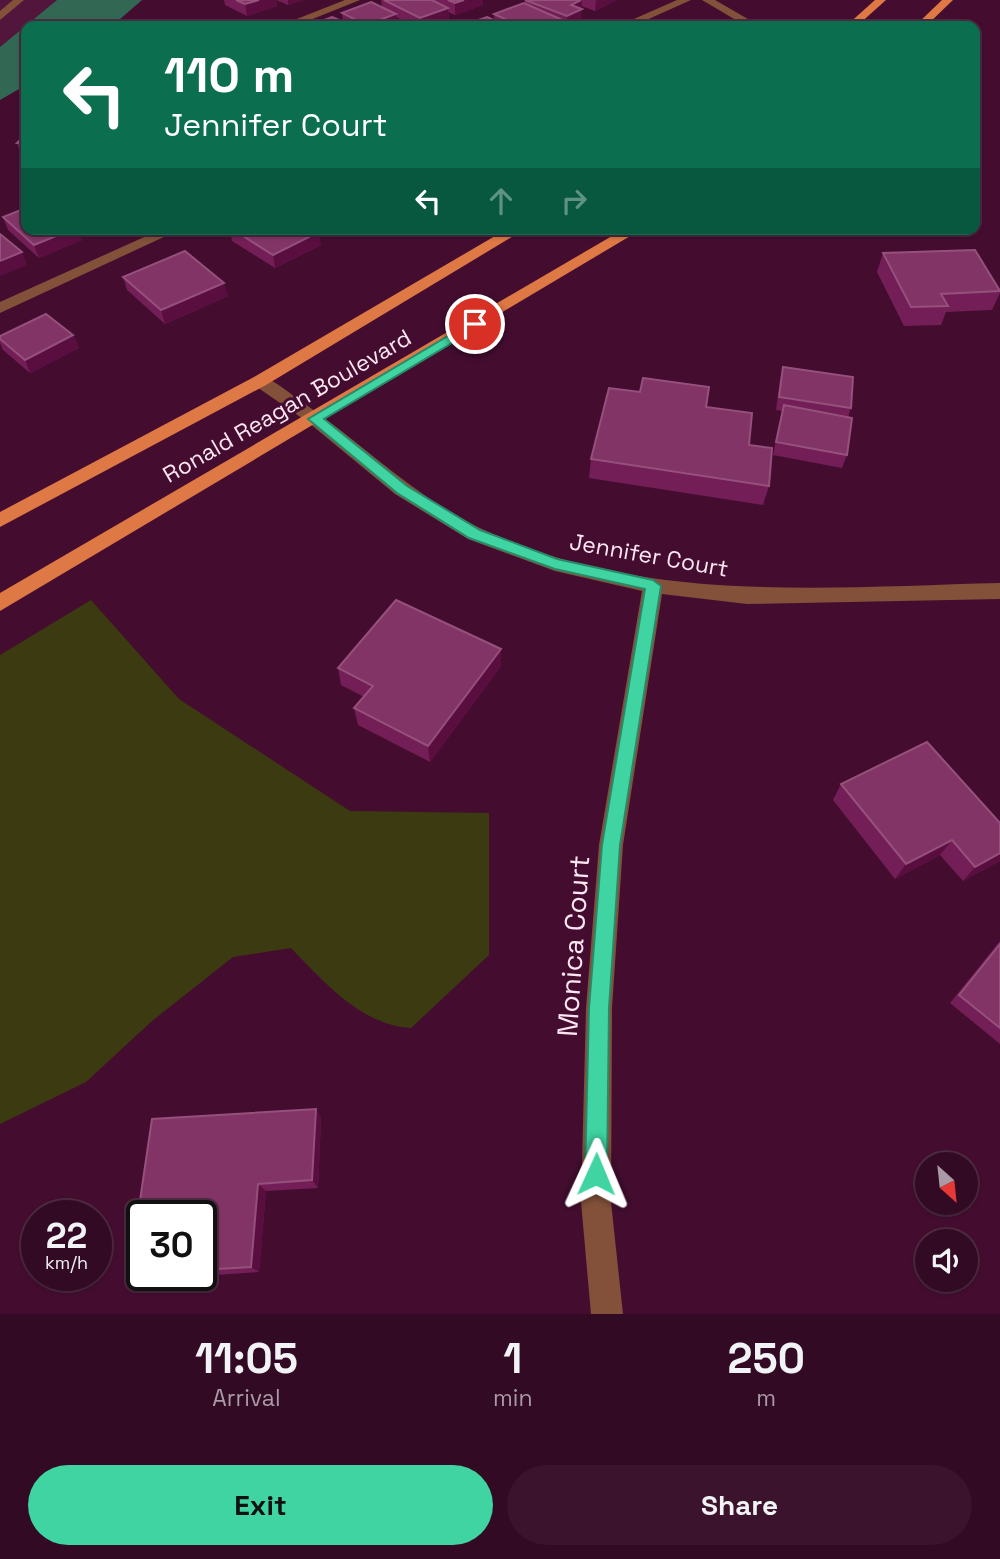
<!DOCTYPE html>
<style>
:root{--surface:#330a24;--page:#3b132c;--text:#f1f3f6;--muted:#a99aa6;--line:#4e2b41;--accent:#3fd4a2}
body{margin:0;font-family:"Space Grotesk",sans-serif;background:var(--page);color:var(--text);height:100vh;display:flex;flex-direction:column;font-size:26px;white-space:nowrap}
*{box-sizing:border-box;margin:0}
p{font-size:23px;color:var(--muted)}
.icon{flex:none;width:38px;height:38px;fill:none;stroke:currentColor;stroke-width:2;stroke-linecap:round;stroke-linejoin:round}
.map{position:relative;height:1314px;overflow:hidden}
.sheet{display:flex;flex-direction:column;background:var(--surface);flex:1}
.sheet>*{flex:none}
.hud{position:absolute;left:21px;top:21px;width:959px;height:214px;border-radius:14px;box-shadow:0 2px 5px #0004,0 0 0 2px var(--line);background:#0b6e4f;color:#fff;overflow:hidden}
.needle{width:46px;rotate:153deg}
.fabs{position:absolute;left:915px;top:1152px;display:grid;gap:14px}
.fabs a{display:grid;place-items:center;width:63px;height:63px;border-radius:50%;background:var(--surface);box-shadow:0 2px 5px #0004,0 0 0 2px var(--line);font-size:35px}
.speed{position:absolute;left:21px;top:1200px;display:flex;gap:14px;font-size:35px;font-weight:700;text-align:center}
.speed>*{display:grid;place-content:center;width:91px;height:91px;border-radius:50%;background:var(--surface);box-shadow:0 2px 5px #0004,0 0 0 2px var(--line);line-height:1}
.speed small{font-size:18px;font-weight:400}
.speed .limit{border:4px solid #111;border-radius:10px;background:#fff;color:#111}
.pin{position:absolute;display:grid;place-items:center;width:60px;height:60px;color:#fff;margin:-30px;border:4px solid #fff;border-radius:50%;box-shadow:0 2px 7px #0007}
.me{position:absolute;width:77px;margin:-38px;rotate:1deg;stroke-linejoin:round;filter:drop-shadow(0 0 5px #0008)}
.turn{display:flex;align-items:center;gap:24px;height:147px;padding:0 28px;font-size:32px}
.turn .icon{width:91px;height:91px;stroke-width:2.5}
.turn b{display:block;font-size:49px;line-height:60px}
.lanes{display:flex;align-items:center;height:66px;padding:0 28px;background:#0003;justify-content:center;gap:35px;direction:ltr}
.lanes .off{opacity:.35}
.eta{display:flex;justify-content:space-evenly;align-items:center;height:119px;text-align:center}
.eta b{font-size:42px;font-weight:600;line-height:49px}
.action{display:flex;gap:14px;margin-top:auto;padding:14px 28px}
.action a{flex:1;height:80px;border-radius:42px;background:var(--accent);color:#111;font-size:28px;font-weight:600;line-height:80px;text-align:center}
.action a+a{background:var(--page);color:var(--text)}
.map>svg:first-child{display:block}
</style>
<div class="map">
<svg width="1000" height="1314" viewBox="0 0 1000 1314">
<rect width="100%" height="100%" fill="#440d30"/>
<polygon fill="#52153c" points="0,0 57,0 0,47"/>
<path fill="#3c3a11" d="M91,600l88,99 171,112 139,2v142l-78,73c-50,-3 -87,-46 -120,-80l-58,9 -81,64 -66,61 -86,42v-469z"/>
<polygon fill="#326853" points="57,0 142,0 112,26 26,26 26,85 0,100 0,47"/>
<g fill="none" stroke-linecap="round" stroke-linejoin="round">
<g fill="#835139" fill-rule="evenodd">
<polygon points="13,0 24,0 0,20 0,11"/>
<polygon points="345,0 360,0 295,26 279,26"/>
<polygon points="677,0 691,0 633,26 618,26"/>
<polygon points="702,0 715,0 760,26 746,26"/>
<polygon points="162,229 181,229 0,313 0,302"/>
<path d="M260,376c16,4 31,19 45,28 59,41 111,94 177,125 160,76 347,58 518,54v16l-253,5 -85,-10 -39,251 -11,163 -1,194 12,112h-32l-10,-112 5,-194 13,-163 43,-254 -87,-20 -87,-32 -73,-45 -86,-71 -55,-38 -2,-4 2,-4z"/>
</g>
<g fill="#de7844" fill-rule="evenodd">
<polygon points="875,0 886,0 857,26 846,26"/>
<polygon points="942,0 953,0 926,26 915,26"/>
<polygon points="507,229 525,229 266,385 0,527 0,512 254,377"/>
<polygon points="624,229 642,229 0,611 0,593"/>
</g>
</g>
<g fill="#731e56" fill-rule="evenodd">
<polygon points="224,0 276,0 277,6 247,16 225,5"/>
<polygon points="276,0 303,0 288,5"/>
<polygon points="381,0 483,0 483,5 455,15 448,12 449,20 430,26 414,26 396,17 397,26 308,26 343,22 342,13 382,7"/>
<polygon points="525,0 616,0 595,11 581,6 581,21 569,26 560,25 560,26 461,26 494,20 494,14 525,3"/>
<polygon points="26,134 26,156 21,155 17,143"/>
<polygon points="3,217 26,229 78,229 82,240 39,258 8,230"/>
<polygon points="230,229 314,229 321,245 275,268 232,241"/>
<polygon points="883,253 1000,290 1000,293 992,310 946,312 941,325 904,326 877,272"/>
<polygon points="123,277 228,296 165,324 127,290"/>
<polygon points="73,335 79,348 30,373 3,350 0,343 0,336"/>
<polygon points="783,367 851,408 848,417 847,455 842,468 773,455 782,411 776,410 780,380"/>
<polygon points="706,407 749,445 769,486 763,505 589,478 591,459"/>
<polygon points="501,649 501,666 430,762 358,725 354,708 364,697 341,685 338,668"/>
<polygon points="841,784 1000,861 963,881 940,855 895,879 833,800"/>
<polygon points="1000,941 1000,1044 950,1003"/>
<path d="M316,1109l5,10 -3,69 -52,3 -7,81 -118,8 -12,-5 23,-156zM142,1216h59v60h-59z"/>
</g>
<g fill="#5a0e40">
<polygon points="259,0 276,0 277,6 247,16 245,4"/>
<polygon points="288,0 303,0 288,5"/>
<polygon points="464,0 483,0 483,5 455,15 455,3"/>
<polygon points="582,0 581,21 569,26 567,26 567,16 571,5"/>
<polygon points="596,0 616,0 595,11"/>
<polygon points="448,8 449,20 430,26 420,26 420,18"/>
<polygon points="396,14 397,26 367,26 366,25"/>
<polygon points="560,19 560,26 542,26"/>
<polygon points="73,229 78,229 82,240 39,258 34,245"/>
<polygon points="92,229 106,229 94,234"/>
<polygon points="319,232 321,245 275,268 273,255"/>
<polygon points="22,252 27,265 0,276 0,261"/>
<polygon points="224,283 228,296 165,324 161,310"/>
<polygon points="73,335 79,348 30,373 25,360"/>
<polygon points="501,649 501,666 430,762 428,746"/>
<polygon points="952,840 940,855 895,879 906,864"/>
<polygon points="1000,853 1000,861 963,881 975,867"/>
<polygon points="316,1109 321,1119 318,1188 312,1180"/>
<polygon points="258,1184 266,1191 259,1272 251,1267"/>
</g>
<g fill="#823466" stroke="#95507c" stroke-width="2">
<polygon points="236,0 259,0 245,4"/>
<polygon points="384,0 432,0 448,8 420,18"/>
<polygon points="448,0 464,0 455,3"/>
<polygon points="525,0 581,0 571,5 582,9 567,16"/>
<polygon points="371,2 396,14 366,25 342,13"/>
<polygon points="524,3 560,19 542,26 520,26 494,14"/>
<polygon points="332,17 353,26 308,26"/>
<polygon points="487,17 506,26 461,26"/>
<polygon points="676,23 683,26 667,26"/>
<polygon points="695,23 703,26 688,26"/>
<polygon points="26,134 26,144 17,143"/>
<polygon points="26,208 26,229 73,229 34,245 3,217"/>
<polygon points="232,229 314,229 319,232 273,255"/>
<polygon points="0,234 22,252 0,261"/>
<polygon points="975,250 1000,291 941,294 948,306 911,307 883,253"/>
<polygon points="185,251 224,283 161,310 123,277"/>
<polygon points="46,314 73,335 25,360 0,339 0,336"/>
<polygon points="783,367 853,377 851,408 779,397"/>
<polygon points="643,378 709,387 706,407 752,413 749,445 772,448 769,486 591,459 609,388 640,392"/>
<polygon points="784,405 852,418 847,455 776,442"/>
<polygon points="396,600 501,649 428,746 354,708 373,686 338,668"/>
<polygon points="927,742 1000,823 1000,853 975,867 952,840 906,864 841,784"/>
<polygon points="1000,944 1000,1028 959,995"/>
<polygon points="316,1109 312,1180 258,1184 251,1267 201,1270 201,1216 142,1216 142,1274 129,1275 152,1119"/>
</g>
<polygon fill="#3fd4a2" stroke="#298a69" stroke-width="2" points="475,320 481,324 479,327 324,419 407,486 480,530 557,559 653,580 661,586 620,845 609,1008 607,1174 604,1182 596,1185 588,1182 585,1174 589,1008 602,845 645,589 555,569 469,538 397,493 308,419"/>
<g text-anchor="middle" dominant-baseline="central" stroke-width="6" stroke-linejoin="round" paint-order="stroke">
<g font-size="23" fill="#fce6f1" stroke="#440d30">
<text transform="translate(287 406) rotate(-30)">Ronald Reagan Boulevard</text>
<text transform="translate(649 555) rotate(10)">Jennifer Court</text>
</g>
<g font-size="28" fill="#fce6f1" stroke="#440d30">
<text transform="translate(573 946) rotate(-86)">Monica Court</text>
</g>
</g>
</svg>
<div class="fabs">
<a><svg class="needle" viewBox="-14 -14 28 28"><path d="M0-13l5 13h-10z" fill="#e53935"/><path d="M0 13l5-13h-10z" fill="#a99aa6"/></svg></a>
<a><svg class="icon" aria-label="sound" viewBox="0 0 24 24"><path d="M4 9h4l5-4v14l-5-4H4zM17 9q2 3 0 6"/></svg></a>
</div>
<div class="speed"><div>22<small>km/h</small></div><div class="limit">30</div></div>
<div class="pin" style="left:475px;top:324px;background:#d93025"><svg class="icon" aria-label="arrive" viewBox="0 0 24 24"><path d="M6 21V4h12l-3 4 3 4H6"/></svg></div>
<svg class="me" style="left:596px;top:1174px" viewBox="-20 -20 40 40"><path d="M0-17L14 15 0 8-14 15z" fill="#3fd4a2" stroke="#fff" stroke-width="4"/></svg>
<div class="hud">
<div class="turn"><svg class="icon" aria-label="left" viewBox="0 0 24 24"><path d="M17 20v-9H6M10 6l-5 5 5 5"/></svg><div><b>110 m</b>Jennifer Court</div></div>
<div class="lanes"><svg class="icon" aria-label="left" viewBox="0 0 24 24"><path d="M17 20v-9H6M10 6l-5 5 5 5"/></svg><svg class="icon off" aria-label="ahead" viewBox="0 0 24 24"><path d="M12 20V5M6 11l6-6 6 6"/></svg><svg class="icon off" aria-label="right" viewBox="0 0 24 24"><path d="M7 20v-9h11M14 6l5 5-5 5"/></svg></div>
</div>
</div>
<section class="sheet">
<div class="eta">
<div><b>11:05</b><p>Arrival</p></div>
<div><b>1</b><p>min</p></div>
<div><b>250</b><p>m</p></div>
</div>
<div class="action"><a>Exit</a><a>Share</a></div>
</section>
